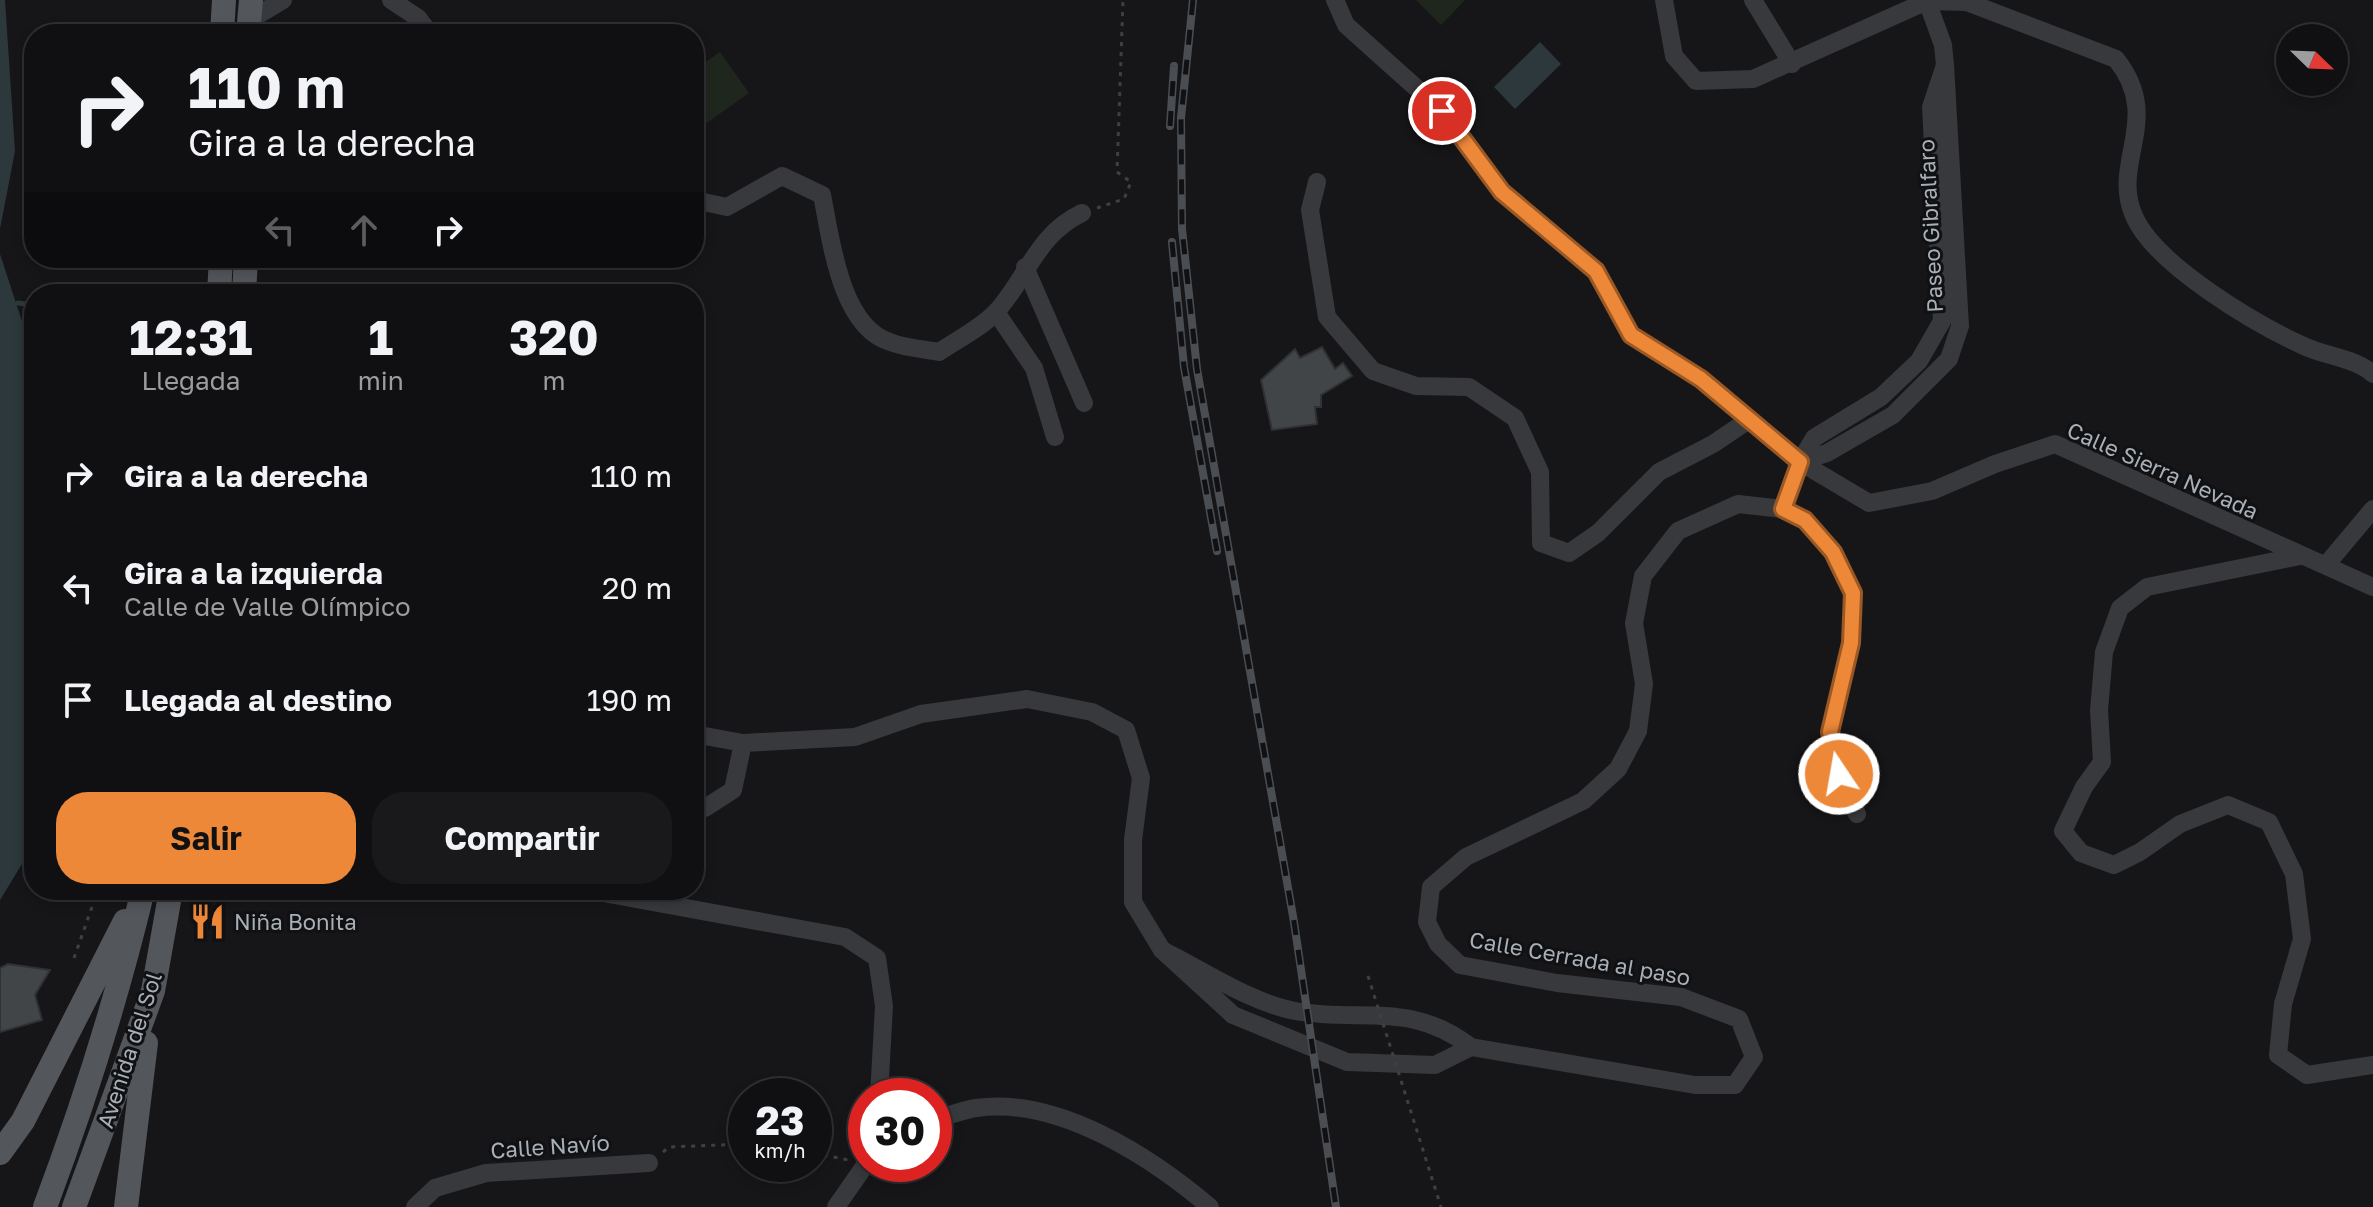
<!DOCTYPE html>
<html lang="es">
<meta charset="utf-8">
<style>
:root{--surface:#101012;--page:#19191b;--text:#f1f3f6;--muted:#9c9d9f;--line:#303032;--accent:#ed8839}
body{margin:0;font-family:"Golos Text",sans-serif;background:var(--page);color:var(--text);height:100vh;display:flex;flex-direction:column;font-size:30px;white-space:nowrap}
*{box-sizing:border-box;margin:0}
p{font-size:26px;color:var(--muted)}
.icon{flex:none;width:44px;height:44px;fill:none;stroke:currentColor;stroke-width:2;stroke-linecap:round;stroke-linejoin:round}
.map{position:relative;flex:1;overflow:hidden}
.sheet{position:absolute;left:24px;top:284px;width:680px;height:616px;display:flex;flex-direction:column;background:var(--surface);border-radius:32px;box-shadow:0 4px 12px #0003,0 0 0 2px var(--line)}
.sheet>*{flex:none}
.guide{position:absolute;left:24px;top:24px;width:680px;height:244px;border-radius:32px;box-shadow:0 4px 12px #0003,0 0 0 2px var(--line);background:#101012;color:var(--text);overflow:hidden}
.needle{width:52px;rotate:113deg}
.controls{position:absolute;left:2276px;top:24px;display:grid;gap:16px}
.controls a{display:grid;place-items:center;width:72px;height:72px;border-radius:50%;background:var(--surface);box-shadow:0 4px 12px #0003,0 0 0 2px var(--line);font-size:40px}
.speed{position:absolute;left:728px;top:1078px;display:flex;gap:16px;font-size:40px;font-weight:700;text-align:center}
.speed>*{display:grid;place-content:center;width:104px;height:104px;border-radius:50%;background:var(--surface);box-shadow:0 4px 12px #0003,0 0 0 2px var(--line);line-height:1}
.speed small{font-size:20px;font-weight:400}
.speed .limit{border:12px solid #d22;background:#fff;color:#111}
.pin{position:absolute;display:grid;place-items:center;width:68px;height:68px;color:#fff;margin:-34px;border:4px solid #fff;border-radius:50%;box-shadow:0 2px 8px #0007}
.me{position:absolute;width:88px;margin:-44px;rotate:348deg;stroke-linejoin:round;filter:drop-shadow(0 0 6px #0008)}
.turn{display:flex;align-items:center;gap:28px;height:168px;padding:0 32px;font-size:36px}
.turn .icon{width:104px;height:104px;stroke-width:2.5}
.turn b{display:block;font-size:56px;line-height:68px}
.lanes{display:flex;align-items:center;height:76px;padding:0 32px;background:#0003;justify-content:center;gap:40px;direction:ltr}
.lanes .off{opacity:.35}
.eta{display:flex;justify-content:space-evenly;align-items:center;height:136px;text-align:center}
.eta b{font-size:48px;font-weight:700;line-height:56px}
.primary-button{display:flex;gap:16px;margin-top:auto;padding:16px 32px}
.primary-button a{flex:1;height:92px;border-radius:32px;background:var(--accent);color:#111;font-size:32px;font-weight:700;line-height:92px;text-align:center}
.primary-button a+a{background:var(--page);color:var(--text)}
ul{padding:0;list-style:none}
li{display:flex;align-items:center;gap:24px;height:112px;padding:0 32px}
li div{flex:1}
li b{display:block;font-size:30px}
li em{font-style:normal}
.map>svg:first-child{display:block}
</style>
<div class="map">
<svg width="2373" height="1207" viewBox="0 0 2373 1207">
<rect width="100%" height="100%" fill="#161618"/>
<g fill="#1f261e">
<polygon points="1416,0 1465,0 1441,25"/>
<polygon points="720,52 749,93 694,132 694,70"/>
</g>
<g fill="#2c383b">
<polygon points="0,0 5,0 15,151 0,229"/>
<polygon points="1540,42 1561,64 1515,109 1494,87"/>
<polygon points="0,254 34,358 34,825 25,859 0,900"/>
</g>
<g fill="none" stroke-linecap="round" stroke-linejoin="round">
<polyline stroke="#2c383b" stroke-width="5" points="18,303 34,305"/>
</g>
<g fill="#424548" stroke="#303134" stroke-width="2">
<polygon points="1322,347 1335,369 1343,363 1352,376 1321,395 1321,407 1315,407 1317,424 1272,430 1261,380 1295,349 1300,358"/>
<polygon points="8,964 50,970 35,995 42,1020 0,1032 0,968"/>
</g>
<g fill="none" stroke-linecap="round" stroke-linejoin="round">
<g stroke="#3d4044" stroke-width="3" stroke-dasharray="4 6" stroke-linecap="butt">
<polyline points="1097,208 1124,199 1131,182 1117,172 1123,0"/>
<polyline points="74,958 98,890"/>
<polyline points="663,1152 669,1147 746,1144"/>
<polyline points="814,1153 848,1160"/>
</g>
<g stroke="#37393d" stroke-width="18">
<polyline points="391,0 418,18 430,34"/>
<polyline points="1335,0 1346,25 1442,111 1502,192 1596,271 1631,335 1701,379 1800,462 1869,503 1932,491 1995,464 2055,444 2373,587"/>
<path d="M1664,0l10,56 22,25 57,-2 174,-78 40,1 149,57c48,60 -6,103 18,157 21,49 123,109 172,131 20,9 51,12 67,27"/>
<polyline points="1753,0 1792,64"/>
<polyline points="1927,1 1943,45 1945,65 1960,326 1949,359 1893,415 1827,453 1800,462 1814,438 1881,397 1919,361 1942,321 1931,107 1945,65"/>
<polyline points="248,21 283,0"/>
<polyline points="1317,182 1310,210 1327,317 1373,371 1416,386 1469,387 1515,418 1540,472 1541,543 1569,553 1598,533 1659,472 1713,444 1750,419"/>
<path d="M694,200l33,7 55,-31 40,19c9,44 18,131 68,147 15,6 33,7 49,10 18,-12 42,-24 57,-40 31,-34 41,-78 86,-99"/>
<polyline points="1025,267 1084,403"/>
<polyline points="996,312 1034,368 1055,437"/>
<polyline points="1783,509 1800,462"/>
<polyline points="2300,556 2147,587 2120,608 2104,652 2099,710 2102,762 2084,787 2063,831 2081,853 2114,865 2140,852 2180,824 2228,805 2269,822 2294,874 2302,939 2283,1004 2278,1055 2307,1075 2373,1065"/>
<polyline points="2326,565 2373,509"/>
<polyline points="694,734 743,743 855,737 921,714 1027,699 1092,712 1126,730 1141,778 1133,840 1133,902 1162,950 1233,1015 1347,1062 1435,1065 1471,1047"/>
<polyline points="694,807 705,808 733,790 743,743"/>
<polyline points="587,890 845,937 877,958 884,1006 879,1096"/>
<path d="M1162,950c41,20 87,52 133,61 68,12 114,-11 176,36l224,38h40l19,-28 -15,-38 -58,-22 -124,-14 -97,-18 -22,-21 -11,-22 4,-35 35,-30 117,-56 35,-32 20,-38 6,-47 -10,-61 9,-47 35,-45 60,-27 45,5 22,11 28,32 20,41 -2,50 -21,89 9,42 18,40"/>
<path d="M934,1120c14,-4 28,-10 42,-12 82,-12 175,49 234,99"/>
<polyline points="415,1207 435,1188 486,1173 649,1163"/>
<polyline points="836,1207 866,1164"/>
</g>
<g stroke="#53575c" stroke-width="24">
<polyline points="222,34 224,0"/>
<polyline points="248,34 251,0"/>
<polyline points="219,294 221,258"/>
<polyline points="244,294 246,258"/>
<polyline points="0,1153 23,1121 125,921"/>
<path d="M45,1207c39,-104 72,-209 98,-317"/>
<polyline points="74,1207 153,991 171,890"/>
<polyline points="126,1207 146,1043"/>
</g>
<defs>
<g id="rail">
<polyline points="1193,0 1181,118 1182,229 1197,369 1294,922 1336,1207"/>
<polyline points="1170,126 1174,66"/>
<polyline points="1172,242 1184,367 1217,551"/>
</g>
</defs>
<use href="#rail" stroke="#4a4e52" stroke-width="8"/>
<use href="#rail" stroke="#111113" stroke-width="5" stroke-dasharray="15" stroke-linecap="butt"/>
<polyline stroke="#3d4044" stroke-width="3" stroke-dasharray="4 6" stroke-linecap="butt" points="1368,976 1441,1207"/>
</g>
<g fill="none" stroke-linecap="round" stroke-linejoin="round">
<defs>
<polyline id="route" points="1442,111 1502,192 1596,271 1631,335 1701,379 1800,462 1783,509 1805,520 1833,552 1853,593 1851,643 1830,732 1839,774"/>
</defs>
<use href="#route" stroke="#9a5825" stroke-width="20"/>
<use href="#route" stroke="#ed8839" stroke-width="14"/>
</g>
<defs>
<symbol id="restaurant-bare" viewBox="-9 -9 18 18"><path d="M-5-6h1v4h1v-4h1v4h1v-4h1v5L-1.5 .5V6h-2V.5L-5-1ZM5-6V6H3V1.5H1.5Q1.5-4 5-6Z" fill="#ed8839" stroke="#111113" stroke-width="2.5" paint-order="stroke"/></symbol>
</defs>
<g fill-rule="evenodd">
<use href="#restaurant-bare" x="182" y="896" width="51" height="51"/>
</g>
<g text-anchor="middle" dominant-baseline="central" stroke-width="6" stroke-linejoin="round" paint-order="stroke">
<g font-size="22" fill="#a8b0b7" stroke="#111113">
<text transform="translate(1930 226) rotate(-93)">Paseo Gibralfaro</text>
<text transform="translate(2163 470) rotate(24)">Calle Sierra Nevada</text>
<text transform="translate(1580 958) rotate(10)">Calle Cerrada al paso</text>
<text transform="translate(129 1050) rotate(-72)">Avenida del Sol</text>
<text transform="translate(550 1146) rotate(-4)">Calle Navío</text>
</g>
<g font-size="22" fill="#a8b0b7" stroke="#111113" text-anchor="start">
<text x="234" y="921">Niña Bonita</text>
</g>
</g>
</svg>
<div class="controls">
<a><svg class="needle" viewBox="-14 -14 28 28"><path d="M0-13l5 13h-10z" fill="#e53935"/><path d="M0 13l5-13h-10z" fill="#9c9d9f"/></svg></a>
</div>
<div class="speed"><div>23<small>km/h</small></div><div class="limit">30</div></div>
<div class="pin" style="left:1442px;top:111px;background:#d93025"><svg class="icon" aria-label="arrive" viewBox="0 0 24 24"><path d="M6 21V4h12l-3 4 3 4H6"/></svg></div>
<svg class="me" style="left:1839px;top:774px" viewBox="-20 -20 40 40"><circle r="17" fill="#ed8839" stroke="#fff" stroke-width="3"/><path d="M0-11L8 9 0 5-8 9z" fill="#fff"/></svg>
<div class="guide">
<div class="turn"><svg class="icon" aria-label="right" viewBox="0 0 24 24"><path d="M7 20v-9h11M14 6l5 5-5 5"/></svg><div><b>110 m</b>Gira a la derecha</div></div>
<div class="lanes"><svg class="icon off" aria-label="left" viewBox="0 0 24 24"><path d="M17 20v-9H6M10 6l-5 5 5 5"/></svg><svg class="icon off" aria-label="ahead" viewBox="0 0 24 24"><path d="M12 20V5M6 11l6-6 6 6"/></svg><svg class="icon" aria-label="right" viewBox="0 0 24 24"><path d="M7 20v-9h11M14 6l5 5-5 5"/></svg></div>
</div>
<section class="sheet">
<div class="eta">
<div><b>12:31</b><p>Llegada</p></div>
<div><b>1</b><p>min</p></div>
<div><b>320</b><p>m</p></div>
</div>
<ul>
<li><svg class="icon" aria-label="right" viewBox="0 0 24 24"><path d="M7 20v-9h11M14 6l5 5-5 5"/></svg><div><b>Gira a la derecha</b></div><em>110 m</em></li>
<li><svg class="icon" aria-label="left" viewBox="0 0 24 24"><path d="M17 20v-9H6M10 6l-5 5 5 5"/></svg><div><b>Gira a la izquierda</b><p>Calle de Valle Olímpico</p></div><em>20 m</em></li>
<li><svg class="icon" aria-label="arrive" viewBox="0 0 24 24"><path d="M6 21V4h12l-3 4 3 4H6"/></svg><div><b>Llegada al destino</b></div><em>190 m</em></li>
</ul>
<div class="primary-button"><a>Salir</a><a>Compartir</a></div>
</section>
</div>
